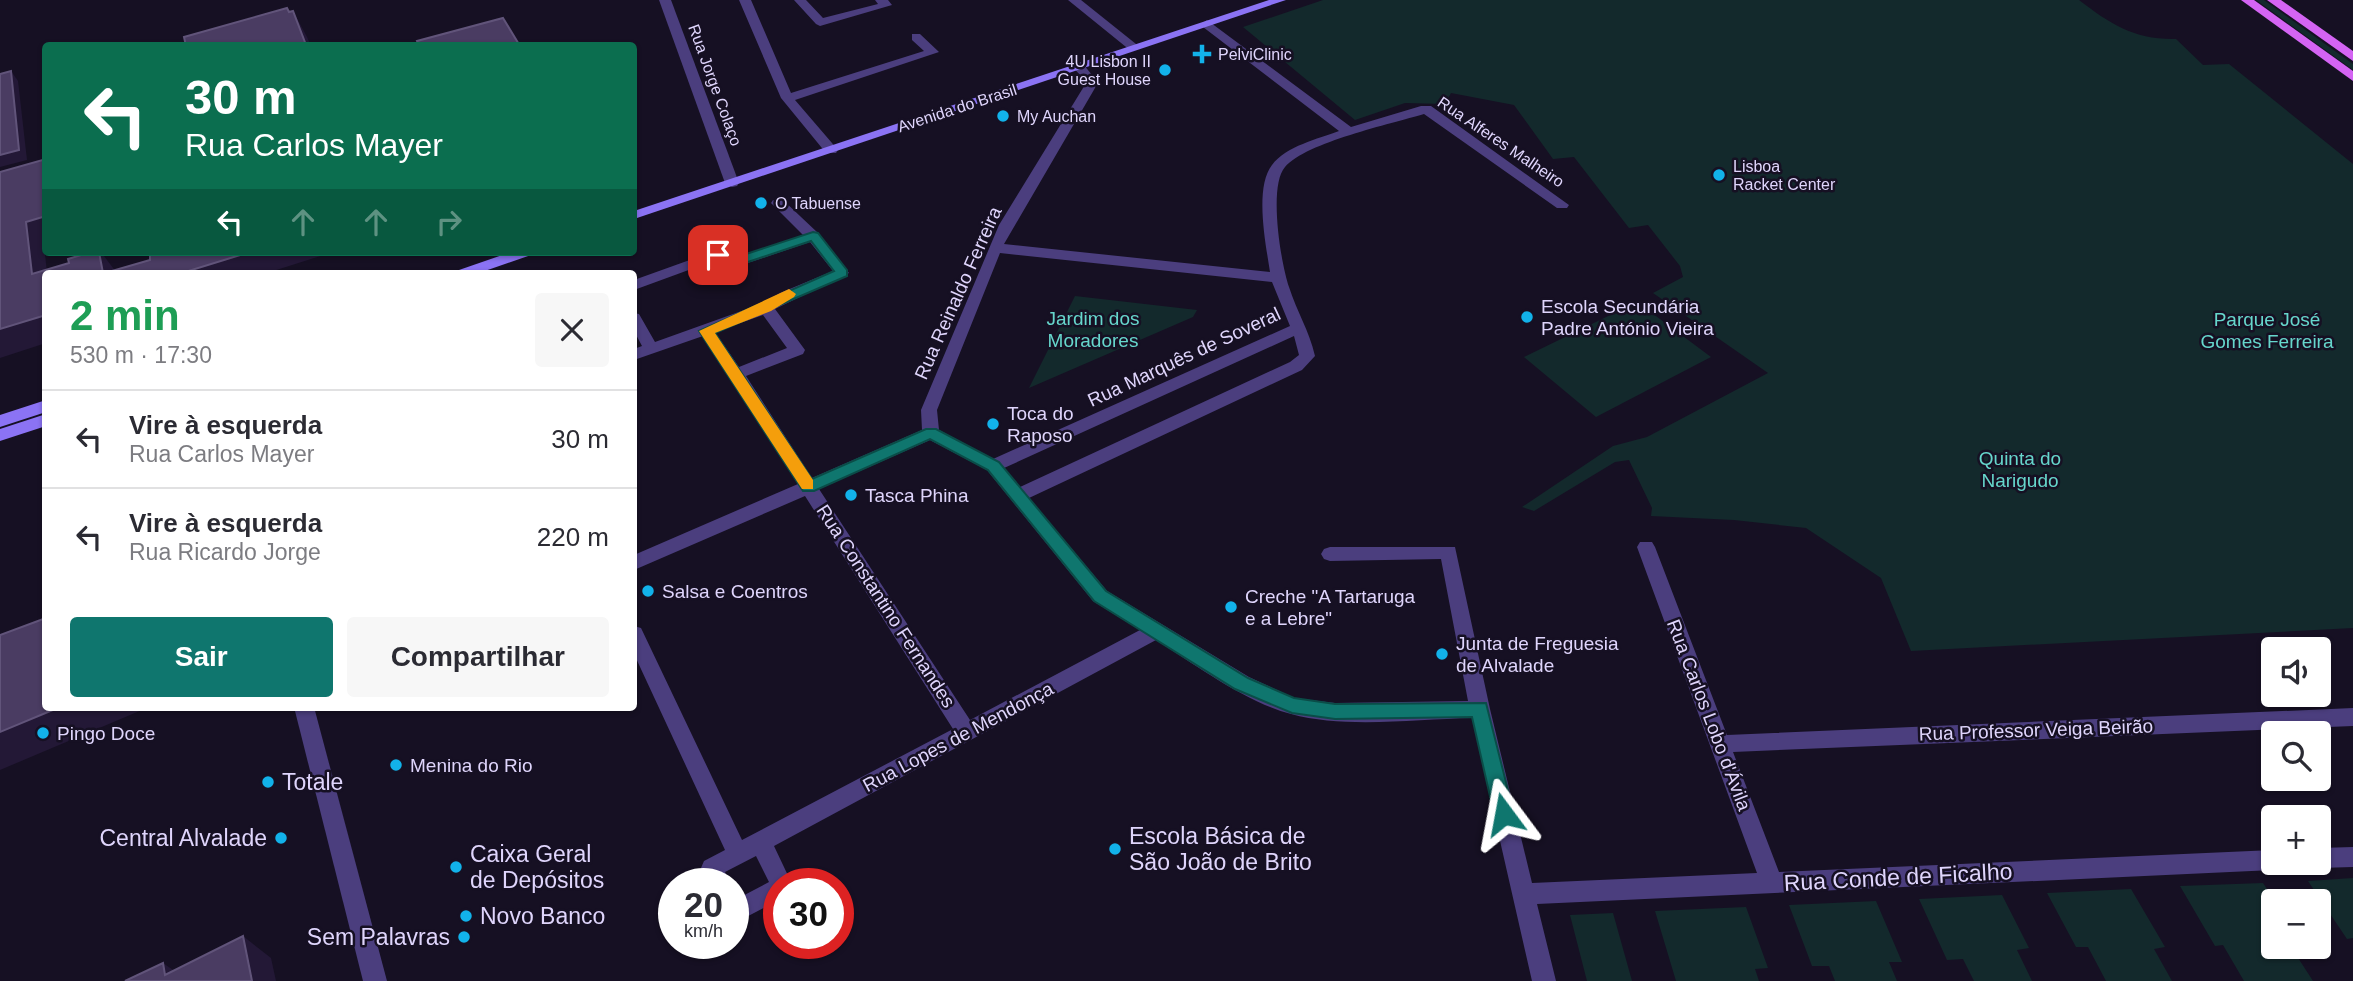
<!DOCTYPE html>
<html lang="pt">
<meta charset="utf-8">
<style>
:root{--surface:#fff;--page:#f7f7f7;--text:#2b2b33;--muted:#7c7c81;--line:#e1e1e2;--accent:#0f766e}
body{margin:0;font-family:Helvetica,sans-serif;background:var(--page);color:var(--text);height:100vh;display:flex;flex-direction:column;font-size:26px;white-space:nowrap}
*{box-sizing:border-box;margin:0}
p{font-size:23px;color:var(--muted)}
.icon{flex:none;width:38px;height:38px;fill:none;stroke:currentColor;stroke-width:2;stroke-linecap:round;stroke-linejoin:round}
.map{position:relative;flex:1;overflow:hidden}
.side{position:absolute;left:42px;top:270px;width:595px;height:441px;display:flex;flex-direction:column;background:var(--surface);border-radius:7px;box-shadow:0 2px 5px #0004}
.side>*{flex:none}
.guide{position:absolute;left:42px;top:42px;width:595px;height:214px;border-radius:7px;box-shadow:0 2px 5px #0004;background:#0b6e4f;color:#fff;overflow:hidden}
.buttons{position:absolute;left:2261px;top:637px;display:grid;gap:14px}
.buttons a{display:grid;place-items:center;width:70px;height:70px;border-radius:7px;background:var(--surface);box-shadow:0 2px 5px #0004;font-size:35px}
.speed{position:absolute;left:658px;top:868px;display:flex;gap:14px;font-size:35px;font-weight:700;text-align:center}
.speed>*{display:grid;place-content:center;width:91px;height:91px;border-radius:50%;background:var(--surface);box-shadow:0 2px 5px #0004;line-height:1}
.speed small{font-size:18px;font-weight:400}
.speed .limit{border:10px solid #d22;background:#fff;color:#111}
.pin{position:absolute;display:grid;place-items:center;width:60px;height:60px;color:#fff;margin:-30px;border-radius:14px;box-shadow:0 4px 10px #0006}
.me{position:absolute;width:77px;margin:-38px;rotate:347deg;stroke-linejoin:round;filter:drop-shadow(0 0 5px #0008)}
.turn{display:flex;align-items:center;gap:24px;height:147px;padding:0 28px;font-size:32px}
.turn .icon{width:91px;height:91px;stroke-width:2.5}
.turn b{display:block;font-size:49px;line-height:60px}
.lanes{display:flex;align-items:center;height:66px;padding:0 28px;background:#0003;justify-content:center;gap:35px;direction:ltr}
.lanes .off{opacity:.35}
.round{display:grid;place-items:center;flex:none;width:74px;height:74px;border-radius:7px;background:var(--page)}
.headline{display:flex;align-items:center;justify-content:space-between;height:119px;padding:0 28px}
h1{font-size:42px;font-weight:700;line-height:52px;color:#1e9e55}
.cta{display:flex;gap:14px;margin-top:auto;padding:14px 28px}
.cta a{flex:1;height:80px;border-radius:7px;background:var(--accent);color:#fff;font-size:28px;font-weight:700;line-height:80px;text-align:center}
.cta a+a{background:var(--page);color:var(--text)}
ul{padding:0;list-style:none}
li{display:flex;align-items:center;gap:21px;height:98px;padding:0 28px;border-top:2px solid var(--line)}
li div{flex:1}
li b{display:block;font-size:26px}
li em{font-style:normal}
.map>svg:first-child{display:block}
</style>
<div class="map">
<svg width="2353" height="981" viewBox="0 0 2353 981">
<rect width="100%" height="100%" fill="#161023"/>
<g fill="#13292c">
<path d="M1323,0h756c31,24 56,40 97,39l27,26 26,-1 124,100v464l-442,23 -30,-73 -75,-50 -72,-8 -83,-4 1,-8 -23,-48 -14,2 -81,49 -12,-4 91,-61 34,-9 121,-64 -115,-80 30,-16 -3,-11 -32,-41 -19,3 -55,-71 -21,2 -39,-54 -63,-12 -6,11 -40,-1 -50,17 -112,-93z"/>
<polygon points="2256,0 2264,0 2353,64 2353,70"/>
<polygon points="1075,296 1197,310 1193,317 1029,388"/>
<polygon points="1637,302 1711,357 1596,417 1524,357"/>
<polygon points="2353,878 2353,938 2347,939 2308,881"/>
<polygon points="2263,883 2275,901 2273,947 2291,947 2313,981 2244,981 2223,945 2215,946 2180,886"/>
<polygon points="2131,889 2165,947 2154,949 2172,981 2106,981 2088,947 2076,947 2047,893"/>
<polygon points="2002,895 2029,948 2017,950 2032,981 1974,981 1963,959 1947,960 1919,899"/>
<polygon points="1876,901 1902,962 1889,962 1897,981 1835,981 1829,966 1812,966 1789,905"/>
<polygon points="1746,907 1768,968 1755,969 1759,981 1676,981 1655,911"/>
<polygon points="1613,913 1632,981 1587,981 1570,915"/>
</g>
<g fill="none" stroke-linecap="round" stroke-linejoin="round">
<g fill="#4b3e7e" fill-rule="evenodd">
<polygon points="659,0 671,0 739,183 737,186 732,187 725,183"/>
<polygon points="739,0 751,0 791,93 924,51 912,40 912,34 920,34 939,52 795,100 838,150 836,153 826,153 781,98"/>
<polygon points="794,0 806,0 823,18 878,4 875,0 888,0 892,5 820,26 816,24"/>
<polygon points="1068,0 1081,0 1141,48 1131,51"/>
<path d="M1207,20l144,107 70,-21h10l138,99 -2,3h-10l-133,-94c-33,10 -117,28 -139,53 -17,19 -4,97 4,120 8,25 20,43 26,69l-13,14 -273,128 78,93 142,86 45,21 41,5 133,-2 -27,-142 -111,2 -6,-2 -3,-5 3,-5 6,-2h125l35,162 42,174 225,-10 -120,-326 3,-5h12l3,5 72,188 626,-27v18l-620,26 46,120 494,-22v13h10l-2,4 -8,3 -736,34 19,77h-24l-60,-263c-56,1 -127,11 -181,-4 -46,-12 -95,-49 -135,-74l-382,206 18,38h-13v16l-46,24v-23l36,-19 -13,-26 -31,16 5,12h-22l-7,-16 3,-7 21,-11 -91,-196v-28l7,2 101,212 211,-111 -148,-233 -171,74v-15l164,-71 -95,-148 -69,24v-11l8,-3 -8,-15v-18l5,1 16,28 106,-38 19,-11 53,-22 -23,-29 -77,26 -17,-8 -82,30v-10l78,-28h10l12,6 69,-23 -32,-32 2,-3h10l35,33 31,40 -74,36 30,41 -2,4 -57,22 66,102 110,-48 -1,-20 78,-185 84,-137 2,-7 -12,-14 2,-3h8l14,17 -2,7 -91,156 266,28c-4,-27 -16,-84 2,-107 14,-19 46,-26 67,-34l-136,-104 -2,-3zM1000,253l272,29 18,44 -297,133 -54,-29 -2,-20zM763,315l24,33 -48,19 -24,-35zM1294,336l5,19 -9,7 -270,125 -16,-19zM930,440l57,30 106,131 47,29 -170,90 -151,-231z"/>
<polygon points="2353,847 2353,867 2319,868 2310,863 2319,863 2319,848"/>
</g>
<polygon fill="#4b3e7e" fill-rule="evenodd" points="294,707 314,707 387,981 363,981"/>
<g fill="#8b73f4" fill-rule="evenodd">
<polygon points="1269,0 1286,0 634,219 634,211"/>
<polygon points="511,252 533,252 531,255 479,273 457,273 459,270"/>
<polygon points="46,400 46,412 0,427 0,415"/>
<polygon points="46,414 46,426 0,441 0,429"/>
</g>
<g fill="#d464f3" fill-rule="evenodd">
<polygon points="2241,0 2254,0 2353,71 2353,81"/>
<polygon points="2267,0 2281,0 2353,51 2353,61"/>
</g>
</g>
<g fill="#231836">
<polygon points="293,11 307,37 311,46 303,46"/>
<polygon points="11,71 18,81 27,160 0,167 0,155"/>
<polygon points="46,216 46,243 44,244 47,273 32,274 26,222"/>
<polygon points="99,252 101,252 116,272 103,273"/>
<polygon points="250,252 333,252 267,273 182,273"/>
<polygon points="46,315 46,343 0,358 0,329"/>
<polygon points="60,707 149,707 0,770 0,732"/>
<polygon points="243,936 271,958 276,981 252,981"/>
<polygon points="163,963 189,981 165,975"/>
</g>
<g fill="#4a3c62" stroke="#61547a" stroke-width="2">
<polygon points="287,8 289,12 293,11 306,45 186,46 184,37"/>
<polygon points="503,18 520,46 419,46 417,41"/>
<polygon points="11,71 19,150 0,155 0,74"/>
<polygon points="46,159 46,216 26,222 32,274 69,263 68,259 91,252 99,252 103,273 46,273 46,315 0,329 0,172"/>
<polygon points="150,252 250,252 182,273 105,273 150,260"/>
<polygon points="46,618 46,707 60,707 0,732 0,635"/>
<polygon points="243,936 252,981 125,981 163,963 165,975"/>
</g>
<polygon fill="#0f766e" stroke="#0a4d48" stroke-width="2" points="813,232 818,233 847,270 847,276 715,333 812,479 926,429 936,429 999,462 1106,591 1248,678 1294,698 1335,704 1486,703 1514,814 1511,821 1504,823 1497,821 1494,814 1472,717 1335,719 1292,713 1235,689 1094,601 988,470 930,439 814,491 803,491 699,331 834,271 811,241 733,267 713,258 713,252 722,252 734,258"/>
<polygon fill="#f59e0b" points="789,289 796,294 794,297 771,311 715,333 813,480 813,489 802,489 699,331"/>
<g fill="#12b2ea" stroke="#161023" stroke-width="2.5">
<path d="M1198.5 43.5h7v7h7v7h-7v7h-7v-7h-7v-7h7z"/>
<circle cx="1165" cy="70" r="7"/>
<circle cx="1003" cy="116" r="7"/>
<circle cx="1719" cy="175" r="7"/>
<circle cx="761" cy="203" r="7"/>
<circle cx="1527" cy="317" r="7"/>
<circle cx="993" cy="424" r="7"/>
<circle cx="851" cy="495" r="7"/>
<circle cx="648" cy="591" r="7"/>
<circle cx="1231" cy="607" r="7"/>
<circle cx="1442" cy="654" r="7"/>
<circle cx="43" cy="733" r="7"/>
<circle cx="396" cy="765" r="7"/>
<circle cx="268" cy="782" r="7"/>
<circle cx="281" cy="838" r="7"/>
<circle cx="1115" cy="849" r="7"/>
<circle cx="456" cy="867" r="7"/>
<circle cx="466" cy="916" r="7"/>
<circle cx="464" cy="937" r="7"/>
</g>
<g text-anchor="middle" dominant-baseline="central" stroke-width="5" stroke-linejoin="round" paint-order="stroke">
<g font-size="16" fill="#dfd5fc" stroke="#161023" text-anchor="start">
<text x="1218" y="54">PelviClinic</text>
<text x="1151" y="61" text-anchor="end">4U Lisbon II<tspan x="1151" dy="18">Guest House</tspan></text>
<text x="1017" y="116">My Auchan</text>
<text x="1733" y="166">Lisboa<tspan x="1733" dy="18">Racket Center</tspan></text>
<text x="775" y="203">O Tabuense</text>
</g>
<g font-size="16" fill="#dfd5fc" stroke="#161023">
<text transform="translate(715 85) rotate(70)">Rua Jorge Colaço</text>
<text transform="translate(957 108) rotate(-18)">Avenida do Brasil</text>
<text transform="translate(1501 142) rotate(34)">Rua Alferes Malheiro</text>
</g>
<g font-size="19" fill="#dfd5fc" stroke="#161023">
<text transform="translate(958 293) rotate(-66)">Rua Reinaldo Ferreira</text>
<text transform="translate(1184 357) rotate(-25)">Rua Marquês de Soveral</text>
<text transform="translate(886 606) rotate(57)">Rua Constantino Fernandes</text>
<text transform="translate(1709 715) rotate(69)">Rua Carlos Lobo d'Ávila</text>
<text transform="translate(2036 730) rotate(-2)">Rua Professor Veiga Beirão</text>
<text transform="translate(958 737) rotate(-28)">Rua Lopes de Mendonça</text>
</g>
<g font-size="19" fill="#dfd5fc" stroke="#161023" text-anchor="start">
<text x="1541" y="306">Escola Secundária<tspan x="1541" dy="22">Padre António Vieira</tspan></text>
<text x="1007" y="413">Toca do<tspan x="1007" dy="22">Raposo</tspan></text>
<text x="865" y="495">Tasca Phina</text>
<text x="662" y="591">Salsa e Coentros</text>
<text x="1245" y="596">Creche "A Tartaruga<tspan x="1245" dy="22">e a Lebre"</tspan></text>
<text x="1456" y="643">Junta de Freguesia<tspan x="1456" dy="22">de Alvalade</tspan></text>
<text x="57" y="733">Pingo Doce</text>
<text x="410" y="765">Menina do Rio</text>
</g>
<g font-size="19" fill="#66d6cc" stroke="#161023">
<text x="1093" y="318">Jardim dos<tspan x="1093" dy="22">Moradores</tspan></text>
<text x="2267" y="319">Parque José<tspan x="2267" dy="22">Gomes Ferreira</tspan></text>
<text x="2020" y="458">Quinta do<tspan x="2020" dy="22">Narigudo</tspan></text>
</g>
<g font-size="23" fill="#dfd5fc" stroke="#161023" text-anchor="start">
<text x="282" y="782">Totale</text>
<text x="1129" y="836">Escola Básica de<tspan x="1129" dy="26">São João de Brito</tspan></text>
<text x="267" y="838" text-anchor="end">Central Alvalade</text>
<text x="470" y="854">Caixa Geral<tspan x="470" dy="26">de Depósitos</tspan></text>
<text x="480" y="916">Novo Banco</text>
<text x="450" y="937" text-anchor="end">Sem Palavras</text>
</g>
<g font-size="23" fill="#dfd5fc" stroke="#161023">
<text transform="translate(1898 877) rotate(-3)">Rua Conde de Ficalho</text>
</g>
</g>
</svg>
<div class="buttons">
<a><svg class="icon" aria-label="sound" viewBox="0 0 24 24"><path d="M4 9h4l5-4v14l-5-4H4zM17 9q2 3 0 6"/></svg></a>
<a><svg class="icon" aria-label="search" viewBox="0 0 24 24"><circle cx="10" cy="10" r="6"/><path d="M15 15l6 6"/></svg></a>
<a>+</a>
<a>−</a>
</div>
<div class="speed"><div>20<small>km/h</small></div><div class="limit">30</div></div>
<div class="pin" style="left:718px;top:255px;background:#d93025"><svg class="icon" aria-label="arrive" viewBox="0 0 24 24"><path d="M6 21V4h12l-3 4 3 4H6"/></svg></div>
<svg class="me" style="left:1504px;top:814px" viewBox="-20 -20 40 40"><path d="M0-17L14 15 0 8-14 15z" fill="#0f766e" stroke="#fff" stroke-width="4"/></svg>
<div class="guide">
<div class="turn"><svg class="icon" aria-label="left" viewBox="0 0 24 24"><path d="M17 20v-9H6M10 6l-5 5 5 5"/></svg><div><b>30 m</b>Rua Carlos Mayer</div></div>
<div class="lanes"><svg class="icon" aria-label="left" viewBox="0 0 24 24"><path d="M17 20v-9H6M10 6l-5 5 5 5"/></svg><svg class="icon off" aria-label="ahead" viewBox="0 0 24 24"><path d="M12 20V5M6 11l6-6 6 6"/></svg><svg class="icon off" aria-label="ahead" viewBox="0 0 24 24"><path d="M12 20V5M6 11l6-6 6 6"/></svg><svg class="icon off" aria-label="right" viewBox="0 0 24 24"><path d="M7 20v-9h11M14 6l5 5-5 5"/></svg></div>
</div>
<section class="side">
<div class="headline"><div><h1>2 min</h1><p>530 m · 17:30</p></div><a class="round"><svg class="icon" aria-label="close" viewBox="0 0 24 24"><path d="M6 6l12 12M18 6L6 18"/></svg></a></div>
<ul>
<li><svg class="icon" aria-label="left" viewBox="0 0 24 24"><path d="M17 20v-9H6M10 6l-5 5 5 5"/></svg><div><b>Vire à esquerda</b><p>Rua Carlos Mayer</p></div><em>30 m</em></li>
<li><svg class="icon" aria-label="left" viewBox="0 0 24 24"><path d="M17 20v-9H6M10 6l-5 5 5 5"/></svg><div><b>Vire à esquerda</b><p>Rua Ricardo Jorge</p></div><em>220 m</em></li>
</ul>
<div class="cta"><a>Sair</a><a>Compartilhar</a></div>
</section>
</div>
